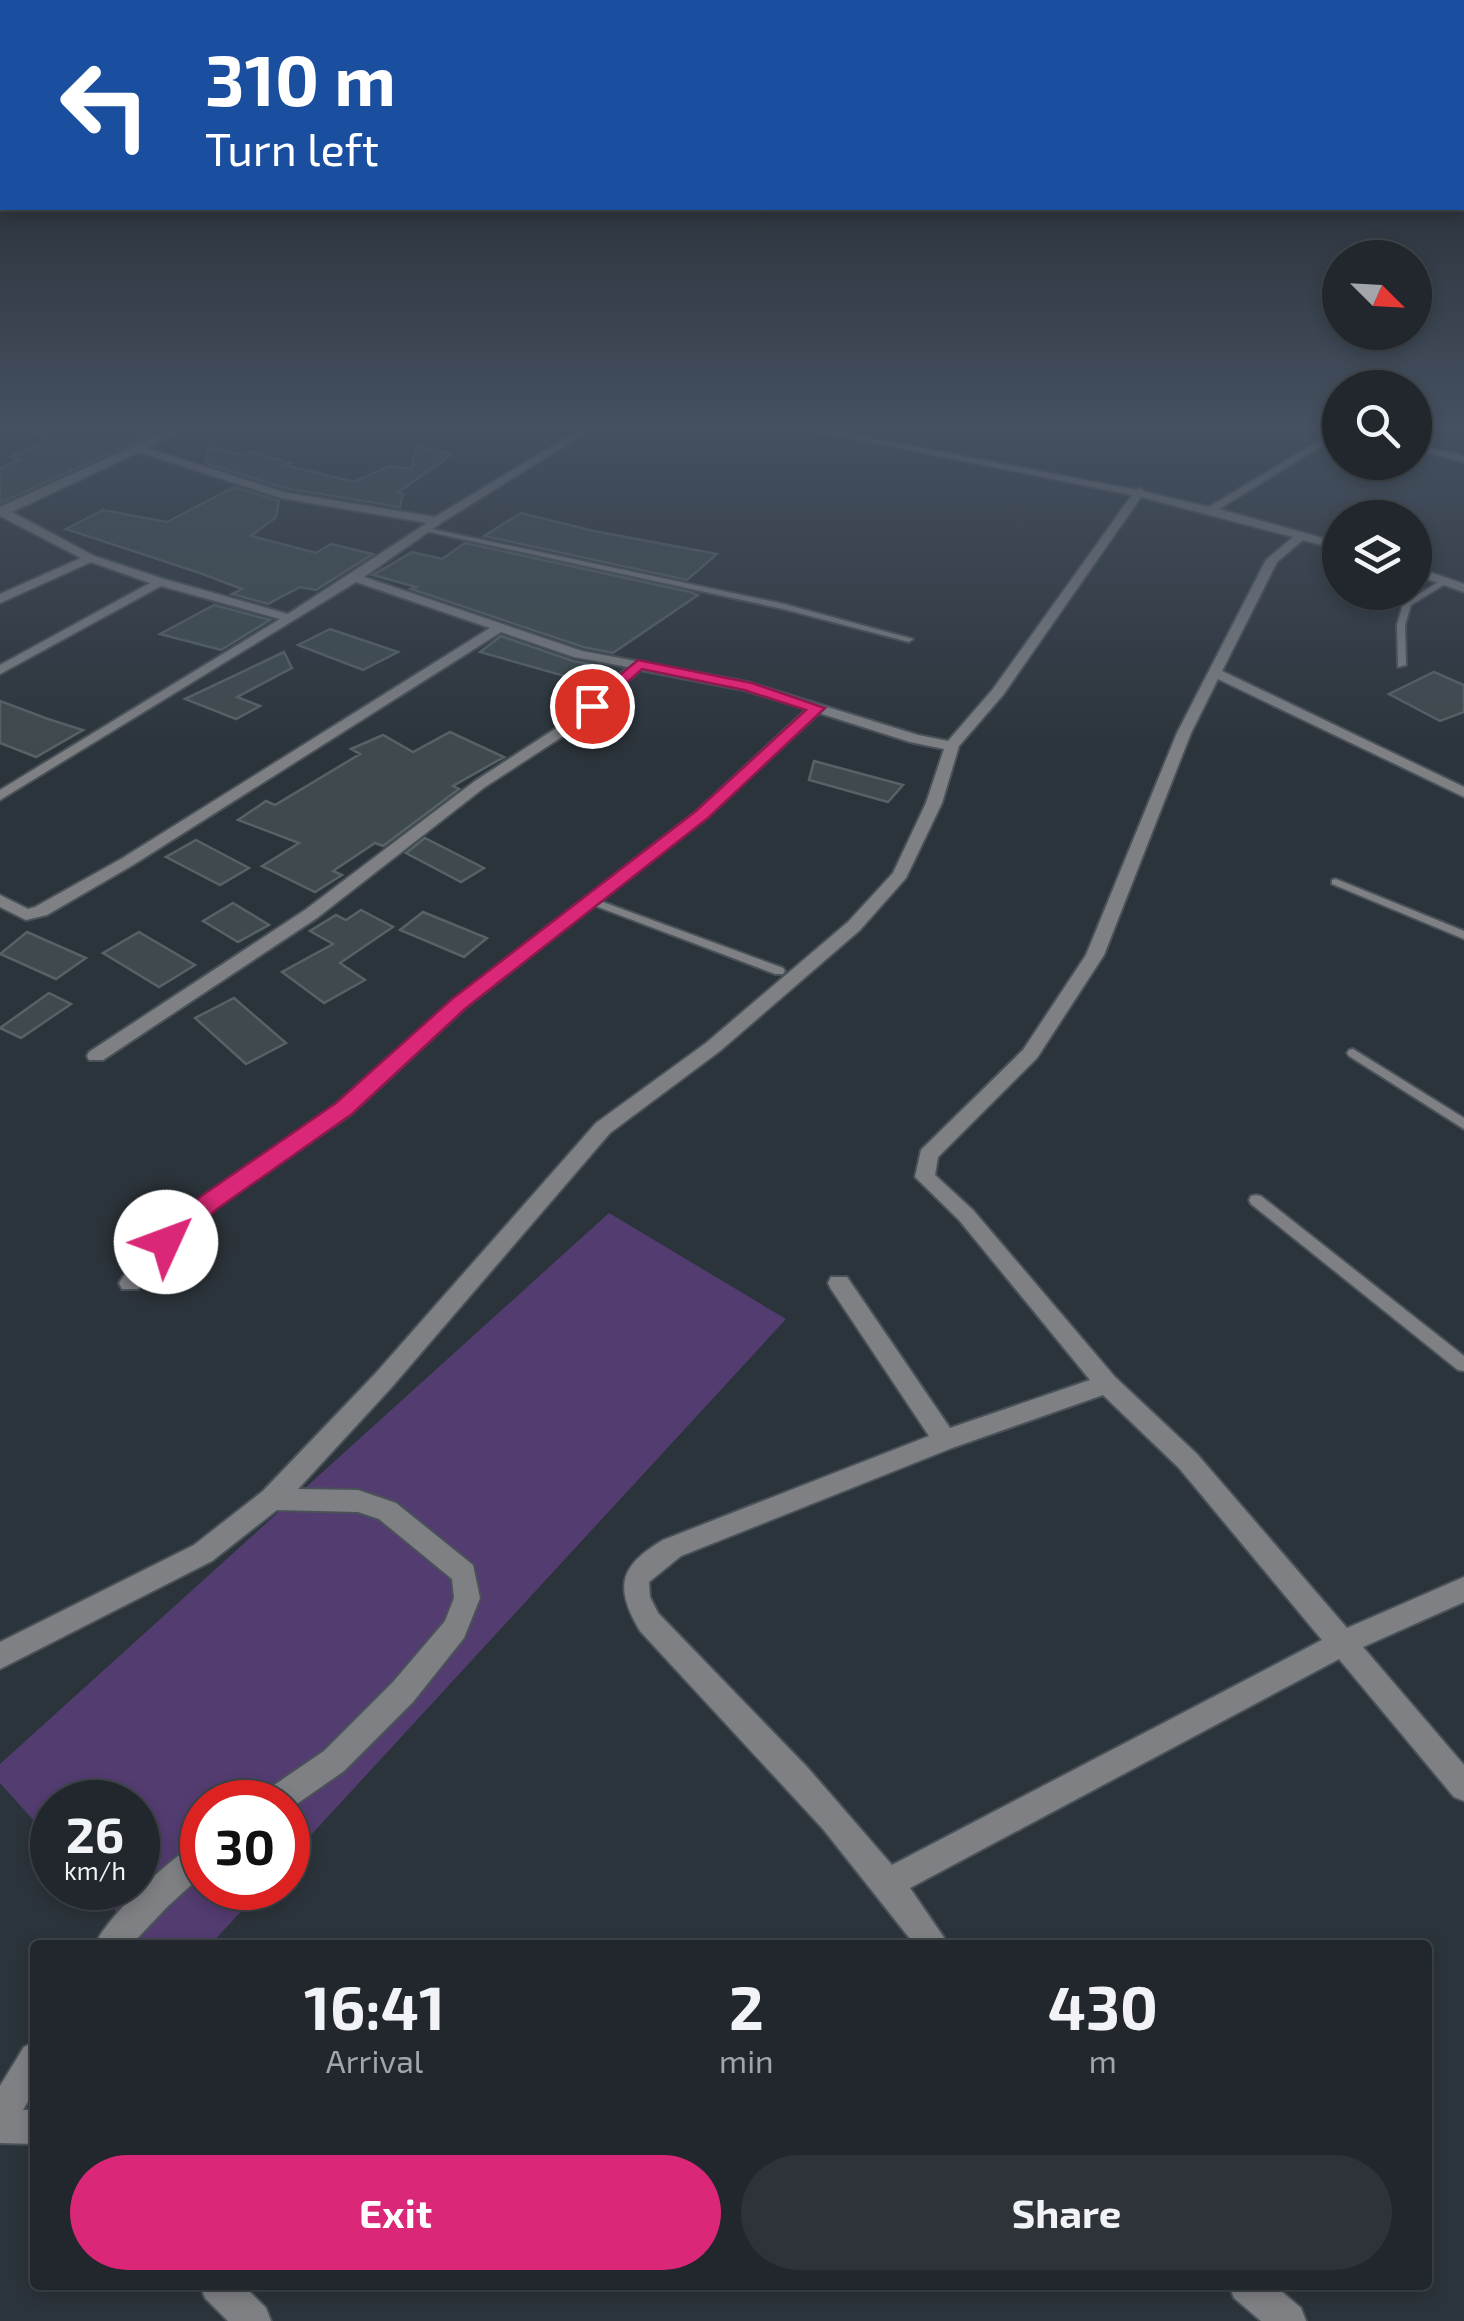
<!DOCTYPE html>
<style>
:root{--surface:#21272c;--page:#2d3338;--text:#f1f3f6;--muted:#a2a5a9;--line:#3e4448;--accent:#db2777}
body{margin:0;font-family:"Exo 2",sans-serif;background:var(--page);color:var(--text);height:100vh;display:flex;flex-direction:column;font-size:38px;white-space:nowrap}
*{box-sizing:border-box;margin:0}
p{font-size:32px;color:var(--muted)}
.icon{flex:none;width:55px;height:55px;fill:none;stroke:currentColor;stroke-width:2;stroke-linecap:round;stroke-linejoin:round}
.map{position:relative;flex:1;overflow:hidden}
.drawer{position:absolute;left:30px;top:1940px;width:1402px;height:350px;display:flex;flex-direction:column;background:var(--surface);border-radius:10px;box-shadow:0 5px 15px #0003,0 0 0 2px var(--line)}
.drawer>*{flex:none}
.top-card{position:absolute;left:0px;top:0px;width:1465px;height:210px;box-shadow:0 5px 15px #0003,0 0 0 2px var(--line);background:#1a4fa0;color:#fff;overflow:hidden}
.needle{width:65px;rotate:114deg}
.buttons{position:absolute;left:1322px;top:240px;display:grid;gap:20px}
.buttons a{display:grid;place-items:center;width:110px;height:110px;border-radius:50%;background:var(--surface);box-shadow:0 5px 15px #0003,0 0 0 2px var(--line);font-size:50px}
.speed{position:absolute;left:30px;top:1780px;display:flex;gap:20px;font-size:50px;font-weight:700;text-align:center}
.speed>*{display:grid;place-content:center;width:130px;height:130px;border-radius:50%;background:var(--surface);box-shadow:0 5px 15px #0003,0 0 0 2px var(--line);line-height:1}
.speed small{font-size:25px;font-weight:400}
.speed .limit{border:15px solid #d22;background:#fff;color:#111}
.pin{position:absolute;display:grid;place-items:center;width:85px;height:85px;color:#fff;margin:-42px;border:5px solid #fff;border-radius:50%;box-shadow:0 2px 10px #0007}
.me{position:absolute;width:110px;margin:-55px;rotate:47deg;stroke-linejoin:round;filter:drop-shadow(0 0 8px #0008)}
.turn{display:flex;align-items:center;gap:35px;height:210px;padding:0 40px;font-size:45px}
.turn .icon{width:130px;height:130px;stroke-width:2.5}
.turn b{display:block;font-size:70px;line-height:85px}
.eta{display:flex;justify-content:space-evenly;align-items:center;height:170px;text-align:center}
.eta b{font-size:60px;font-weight:700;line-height:70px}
.primary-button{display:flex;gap:20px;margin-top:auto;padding:20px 40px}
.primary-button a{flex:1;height:115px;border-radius:60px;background:var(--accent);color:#fff;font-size:40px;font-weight:700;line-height:115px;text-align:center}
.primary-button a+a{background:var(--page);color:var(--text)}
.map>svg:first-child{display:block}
</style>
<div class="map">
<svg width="1464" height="2321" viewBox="0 0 1464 2321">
<rect width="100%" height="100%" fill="#2c343b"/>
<polygon fill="#533c70" points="609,1213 786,1319 288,1860 288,1802 202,1802 202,1888 263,1888 210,1945 147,1945 95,1888 138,1888 138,1802 52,1802 52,1841 0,1783 0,1764"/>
<g fill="#3e4a4d" stroke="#566266" stroke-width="2.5">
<polygon points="17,425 172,425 0,503 0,468 20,460 10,457 51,440 17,428"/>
<polygon points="416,446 452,454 397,493 403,494 400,507 284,488 205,463 210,447 244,455 253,452 291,463 285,465 354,482 389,466 411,469"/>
<polygon points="234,487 279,501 276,517 251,536 316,553 331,544 373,554 316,590 300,587 268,604 232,594 242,589 200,573 66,529 103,510 167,522"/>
<polygon points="521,513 594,531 717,554 687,580 484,536"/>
<polygon points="465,543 690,592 698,595 613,653 583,647 411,589 416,587 373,575 412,552 442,559"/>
<polygon points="214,605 270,620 221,650 160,634"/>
<polygon points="330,629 398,652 363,670 298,645"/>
<polygon points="501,636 573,661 595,665 575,679 480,652"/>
<polygon points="284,652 292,668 237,697 260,706 236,719 185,699"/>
<polygon points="1434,672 1464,685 1464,712 1440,721 1389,694"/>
<polygon points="0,701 48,719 83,730 36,757 0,743"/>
<polygon points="450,732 504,757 453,786 459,789 383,846 375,843 333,871 342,875 315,892 262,866 299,843 238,820 266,801 275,805 360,754 351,749 383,735 413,752"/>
<polygon points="814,761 903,785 888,802 809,780"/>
<polygon points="425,838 484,868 461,882 406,853"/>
<polygon points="196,840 249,868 220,885 166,857"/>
<polygon points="233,903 269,925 238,942 203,921"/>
<polygon points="361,910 393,927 340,963 365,980 324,1003 282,972 333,944 310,931 336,915 346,920"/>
<polygon points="423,912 487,938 464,957 400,930"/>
<polygon points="27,932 86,958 56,979 0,954"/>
<polygon points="139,932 195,965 159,987 103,953"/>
<polygon points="49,993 71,1004 21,1038 0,1028"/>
<polygon points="234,998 286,1043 246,1064 195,1018"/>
</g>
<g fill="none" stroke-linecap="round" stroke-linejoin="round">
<defs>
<g id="service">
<polygon points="422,527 784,604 913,639 909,642 783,609 425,531 422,531"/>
<polygon points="1443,579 1450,581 1411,605 1405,625 1406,665 1398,667 1397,625 1403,604"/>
<polygon points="1336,879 1464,931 1464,939 1332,884 1332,880"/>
<polygon points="589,897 783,968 785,971 783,974 775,974 585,902 585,898"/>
<polygon points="1353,1049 1464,1118 1464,1129 1349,1056 1347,1053 1349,1050"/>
<polygon points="1256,1195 1261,1196 1464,1356 1464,1371 1458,1370 1251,1204 1249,1200 1251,1196"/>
</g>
<g id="minor">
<path d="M180,425h12l-45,23 136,44 152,25 152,-92h11l-157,98 -77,54 218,74 165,31 171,53 30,6 45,-52 139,-194 -346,-70h18l332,65 4,-2 5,4 64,15 131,-79v7l-121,74 121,34v7l-37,-10 -26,22 -55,109 242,116v10l-246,-118 -27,54 -87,222 -67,103 -99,99 -3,18 38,35 142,167 82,77 150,174 117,-51v25l-101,45 101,118v36l-10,-4 -115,-138 -429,229 39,57h-34l-92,-116 -183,-198c-26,-44 -21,-65 23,-91l266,-104 -98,-147 -3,-6 3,-6h16l103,151 140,-48 -131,-160 -44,-43 6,-27 102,-100 63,-95 91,-222 89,-173 27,-23 -152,-40 -138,198 -44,51 -17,57 -36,75 -46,52 -140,121 -110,82 -219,255 -93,101 60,1 38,13 77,62 7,33 -16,40 -51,64 -69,69 -56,39v-8h-28l4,-10 60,-41 69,-69 52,-61 9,-23 -2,-19 -73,-60 -21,-7 -81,-2 -65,51 -212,108v-27l194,-97 69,-54 112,-117 221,-251 110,-80 142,-121 45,-49 33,-70 18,-54 -34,-7 -91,-29 -112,104 -242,191 -114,106 -136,94 -62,59 -15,22h-16l-3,-6 18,-28 64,-57 136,-94 116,-104 244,-189 110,-102 -63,-19 -104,-20 -66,59 -89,58 -168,131 -214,142h-14l-2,-4 2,-4 216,-142 170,-129 89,-58 64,-56 -54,-10 -73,-25 -368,233 -86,50 -21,5 -26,-13v-12l28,14 7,-2 86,-48 369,-231 -134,-46 -356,218v-10l280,-171 -119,-33 -161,88v-9l150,-82 -59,-21 -91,41v-9l81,-36 -81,-42v-9zM139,452l142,46 146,25 -139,91 -124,-35 -70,-23 -82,-44zM1103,1395l76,73 143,172 -430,225 -84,-97 -150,-155 -8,-16 -1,-15 32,-26 271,-108z"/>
<polygon points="1415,444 1464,456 1464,462 1415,450"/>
<polygon points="1415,567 1464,584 1464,592 1415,575"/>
<path d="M202,1841v34l-35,32 -36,38h-36c10,-26 80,-93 107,-104z"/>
<polygon points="35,2042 35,2089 23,2110 35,2110 35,2144 0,2143 0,2086 24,2047"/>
<polygon points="200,2285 243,2285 266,2308 271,2321 228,2321 205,2298"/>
<polygon points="1229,2285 1274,2285 1301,2308 1306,2321 1261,2321 1234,2298"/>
</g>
</defs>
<use href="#service" stroke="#4a5259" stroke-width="4"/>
<use href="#minor" stroke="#4a5259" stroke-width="4"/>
<use href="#service" fill="#7e8084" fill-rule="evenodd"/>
<use href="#minor" fill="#7e8084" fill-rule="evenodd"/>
</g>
<linearGradient id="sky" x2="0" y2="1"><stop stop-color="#181d20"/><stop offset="0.57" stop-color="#455060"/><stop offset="1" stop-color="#455060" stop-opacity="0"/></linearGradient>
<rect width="1464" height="750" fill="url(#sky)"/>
<polygon fill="#db2777" stroke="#8e194d" stroke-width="2.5" points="638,660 752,683 825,708 708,818 466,1008 352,1114 217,1209 175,1248 158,1248 154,1242 158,1235 200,1197 336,1103 452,999 696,811 806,710 744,690 642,669 597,709 587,709 587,702"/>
</svg>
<div class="buttons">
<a><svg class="needle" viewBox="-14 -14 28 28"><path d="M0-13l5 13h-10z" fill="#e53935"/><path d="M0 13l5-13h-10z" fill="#a2a5a9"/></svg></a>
<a><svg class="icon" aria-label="search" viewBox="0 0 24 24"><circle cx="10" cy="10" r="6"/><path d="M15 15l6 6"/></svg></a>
<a><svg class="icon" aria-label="layers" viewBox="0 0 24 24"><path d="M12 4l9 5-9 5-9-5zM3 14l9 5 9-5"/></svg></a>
</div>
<div class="speed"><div>26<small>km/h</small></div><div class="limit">30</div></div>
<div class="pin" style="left:592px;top:706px;background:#d93025"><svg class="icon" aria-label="arrive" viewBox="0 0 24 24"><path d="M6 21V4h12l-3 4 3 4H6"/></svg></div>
<svg class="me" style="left:166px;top:1242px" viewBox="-20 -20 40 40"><circle r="19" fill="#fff"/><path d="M0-13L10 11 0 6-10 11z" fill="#db2777"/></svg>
<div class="top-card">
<div class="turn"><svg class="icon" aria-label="left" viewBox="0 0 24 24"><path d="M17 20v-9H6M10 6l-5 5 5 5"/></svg><div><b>310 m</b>Turn left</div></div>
</div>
<section class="drawer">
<div class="eta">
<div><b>16:41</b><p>Arrival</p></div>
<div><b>2</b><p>min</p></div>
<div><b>430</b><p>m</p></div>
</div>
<div class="primary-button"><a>Exit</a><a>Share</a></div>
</section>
</div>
